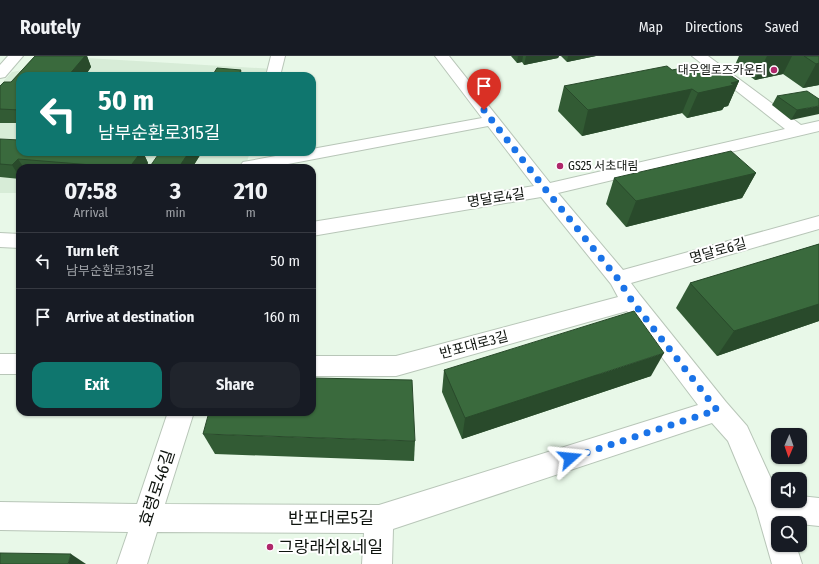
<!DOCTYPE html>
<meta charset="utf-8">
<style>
:root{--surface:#171b24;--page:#20242c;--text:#f1f3f6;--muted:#9ea1a6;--line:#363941;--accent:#0f766e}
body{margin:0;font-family:"Fira Sans Condensed","Noto Sans KR",sans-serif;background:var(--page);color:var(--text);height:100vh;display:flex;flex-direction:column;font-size:15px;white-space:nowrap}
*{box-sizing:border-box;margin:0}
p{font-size:13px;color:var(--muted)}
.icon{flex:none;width:22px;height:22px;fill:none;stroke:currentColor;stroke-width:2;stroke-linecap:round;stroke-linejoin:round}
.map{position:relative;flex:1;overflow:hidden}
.sheet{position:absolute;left:16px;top:108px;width:300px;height:252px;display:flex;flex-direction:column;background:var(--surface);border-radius:12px;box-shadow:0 1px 3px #0004}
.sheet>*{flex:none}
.top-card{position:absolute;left:16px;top:16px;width:300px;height:84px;border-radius:12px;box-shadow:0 1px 3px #0004;background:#0f766e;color:#fff;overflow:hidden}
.needle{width:26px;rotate:182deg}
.fabs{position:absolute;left:771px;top:372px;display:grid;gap:8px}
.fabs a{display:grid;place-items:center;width:36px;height:36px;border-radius:8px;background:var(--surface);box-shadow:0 1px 3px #0004;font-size:20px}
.pin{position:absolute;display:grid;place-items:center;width:34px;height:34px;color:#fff;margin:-41px -17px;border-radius:50% 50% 50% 0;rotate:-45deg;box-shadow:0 0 4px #0007}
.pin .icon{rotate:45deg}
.me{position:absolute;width:44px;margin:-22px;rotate:72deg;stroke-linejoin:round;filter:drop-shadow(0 0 3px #0008)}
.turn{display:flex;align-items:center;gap:14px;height:84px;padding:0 16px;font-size:18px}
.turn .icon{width:52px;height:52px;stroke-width:2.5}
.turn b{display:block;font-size:28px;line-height:34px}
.eta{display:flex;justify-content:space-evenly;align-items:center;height:68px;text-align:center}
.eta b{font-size:24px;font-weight:700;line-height:28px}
.primary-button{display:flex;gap:8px;margin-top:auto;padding:8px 16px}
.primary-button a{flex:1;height:46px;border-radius:12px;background:var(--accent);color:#fff;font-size:16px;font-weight:700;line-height:46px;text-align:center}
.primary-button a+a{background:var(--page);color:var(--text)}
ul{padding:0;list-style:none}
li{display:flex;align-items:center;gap:12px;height:56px;padding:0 16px;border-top:1px solid var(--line)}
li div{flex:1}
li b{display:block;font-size:15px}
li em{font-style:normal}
header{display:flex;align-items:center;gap:24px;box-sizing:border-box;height:56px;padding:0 20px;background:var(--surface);border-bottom:1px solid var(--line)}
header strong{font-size:19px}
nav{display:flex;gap:22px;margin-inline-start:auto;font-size:14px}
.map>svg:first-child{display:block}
</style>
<header>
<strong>Routely</strong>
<nav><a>Map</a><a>Directions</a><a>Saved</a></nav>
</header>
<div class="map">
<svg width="819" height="508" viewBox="0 0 819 508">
<rect width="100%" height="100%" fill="#e8f8e8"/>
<polygon fill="#d7ecd7" points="86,2 275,13 272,20 20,20 20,96 250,96 245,112 20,112 20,137 0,137 0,29 12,16"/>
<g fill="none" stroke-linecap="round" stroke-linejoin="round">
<defs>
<g id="minor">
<polygon points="8,0 23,0 5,21 0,22 0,9"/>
<polygon points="271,0 285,0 280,20 266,20"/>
<polygon points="435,0 449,0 550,127 785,73 692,0 708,0 801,69 819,65 819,75 558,137 623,214 819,160 819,173 631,227 640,239 726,346 747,370 778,438 778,445 800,445 800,440 819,442 819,470 800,468 800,467 778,467 778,489 796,489 802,508 772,508 756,452 728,385 712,367 393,473 392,508 362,508 364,477 157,476 147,508 117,508 128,476 0,474 0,446 137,448 168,356 194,356 165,448 379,449 698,349 627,255 396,320 312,320 312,300 396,300 618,241 611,228 541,141 312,180 312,166 534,130 488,70 267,112 242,112 240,110 243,106 249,105 297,96 312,96 312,93 482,62"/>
<polygon points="0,177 20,178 20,192 0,191"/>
<rect x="0" y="298" width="20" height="20"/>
</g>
</defs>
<use href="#minor" stroke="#b8c6b8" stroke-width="2"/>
<use href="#minor" fill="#fff" fill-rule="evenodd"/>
</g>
<g fill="#325b34">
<polygon points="35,0 87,0 91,11 85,20 20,20 20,67 0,67 0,30 4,26 11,26"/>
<polygon points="511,0 560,0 559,0 558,2 524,9 522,6 517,7"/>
<polygon points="561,0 596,0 567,6"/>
<polygon points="739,0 819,0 819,29 803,32 783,18 755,24 735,9"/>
<polygon points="707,10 739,25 728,50 724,51 722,54 687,62 682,57 582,80 558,55 564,30 672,14"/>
<polygon points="777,40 819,43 791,64 772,49"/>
<polygon points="0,83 20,96 143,96 148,107 145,112 20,112 20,123 0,121"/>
<polygon points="202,96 192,112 152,112 151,109"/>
<polygon points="756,117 742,142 626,171 606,148 614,122"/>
<polygon points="819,188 819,265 717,300 676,252 690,227"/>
<polygon points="444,314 651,320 462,383 442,336"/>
<polygon points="203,378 415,385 414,405 215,398"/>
</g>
<g fill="#294a2b">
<polygon points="85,0 87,0 91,11 85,20 68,20"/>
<polygon points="518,0 523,0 522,6 517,7"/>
<polygon points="526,0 560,0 559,0 558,2 524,9"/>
<polygon points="568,0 596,0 567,6"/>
<polygon points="767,0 792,0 783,18 755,24"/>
<polygon points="819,7 819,29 803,32 816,8"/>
<polygon points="241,14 242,20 237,20"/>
<polygon points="739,25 728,50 724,51 722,54 687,62 698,37 731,27"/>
<polygon points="692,33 682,57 582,80 588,54"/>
<polygon points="819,50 819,58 791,64 797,54"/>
<polygon points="141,96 143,96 148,107 145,112 129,112"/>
<polygon points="189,96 202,96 192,112 179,112 179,111"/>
<polygon points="18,103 24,112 20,112 20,122 12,109"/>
<polygon points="756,117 742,142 626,171 636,145"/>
<polygon points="819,248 819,265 717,300 734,275"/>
<polygon points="664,297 651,320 462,383 465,362"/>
<polygon points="71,498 86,508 68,508"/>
</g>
<g fill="#3a6a3d" stroke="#294a2b">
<polygon points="35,0 85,0 68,20 20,20 20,54 0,53 0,30 4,26 11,26"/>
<polygon points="804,0 819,0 819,7 816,8"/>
<polygon points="703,8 707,10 715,9 739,25 731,27 734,29 698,37 692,33 588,54 564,30 667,10 672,14"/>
<polygon points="217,12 241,14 237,20 212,20"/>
<polygon points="807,35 819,43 819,50 797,54 777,40"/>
<polygon points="0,83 20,84 20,96 141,96 129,112 18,103 12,109 0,108"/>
<polygon points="731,95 756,117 636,145 614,122"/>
<polygon points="160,96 189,96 179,111 151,109"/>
<polygon points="819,188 819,248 734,275 690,227"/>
<polygon points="634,255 664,297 465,362 444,314"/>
<polygon points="312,322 412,324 415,385 203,378 209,356 312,356"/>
<polygon points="0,497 71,498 68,508 0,508"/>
</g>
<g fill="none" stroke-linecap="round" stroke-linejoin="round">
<polyline stroke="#1a73e8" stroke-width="7" stroke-dasharray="0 12.6" points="484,54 546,134 618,223 632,245 717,354 570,402"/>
</g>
<g fill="#af276a" stroke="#fff" stroke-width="1.5">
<circle cx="774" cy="14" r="4"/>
<circle cx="560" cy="110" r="4"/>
<circle cx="270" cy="491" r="4"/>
</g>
<g text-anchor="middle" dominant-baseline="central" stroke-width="4" stroke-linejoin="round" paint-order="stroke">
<g font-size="12" fill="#0f140f" stroke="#fff" text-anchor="end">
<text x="766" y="14">대우엘로즈카운티</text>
<text x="568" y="110" text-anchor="start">GS25 서초대림</text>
</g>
<g font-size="14" fill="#0f140f" stroke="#fff">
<text transform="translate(496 142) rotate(-9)">명달로4길</text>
<text transform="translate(718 195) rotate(-16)">명달로6길</text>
<text transform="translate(474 289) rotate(-15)">반포대로3길</text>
</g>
<g font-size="17" fill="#0f140f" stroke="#fff">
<text transform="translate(157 432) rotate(-72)">효령로46길</text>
<text x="331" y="462">반포대로5길</text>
</g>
<g font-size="17" fill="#0f140f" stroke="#fff" text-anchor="start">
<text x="278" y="491">그랑래쉬&amp;네일</text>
</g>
</g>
</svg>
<div class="fabs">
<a><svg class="needle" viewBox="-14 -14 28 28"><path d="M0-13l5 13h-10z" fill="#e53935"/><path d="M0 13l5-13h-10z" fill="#9ea1a6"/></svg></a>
<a><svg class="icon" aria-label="sound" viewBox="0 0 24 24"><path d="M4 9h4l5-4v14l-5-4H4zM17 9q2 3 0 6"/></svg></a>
<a><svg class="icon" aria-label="search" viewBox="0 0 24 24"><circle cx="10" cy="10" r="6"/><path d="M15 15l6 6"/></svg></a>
</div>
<div class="pin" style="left:484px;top:54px;background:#d93025"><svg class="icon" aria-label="arrive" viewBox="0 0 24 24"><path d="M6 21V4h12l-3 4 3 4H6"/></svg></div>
<svg class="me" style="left:570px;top:402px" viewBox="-20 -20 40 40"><path d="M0-17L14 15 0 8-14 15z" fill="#1a73e8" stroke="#fff" stroke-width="4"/></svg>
<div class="top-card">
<div class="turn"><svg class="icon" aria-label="left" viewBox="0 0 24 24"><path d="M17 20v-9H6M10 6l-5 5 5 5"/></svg><div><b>50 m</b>남부순환로315길</div></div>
</div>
<section class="sheet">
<div class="eta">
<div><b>07:58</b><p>Arrival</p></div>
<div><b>3</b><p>min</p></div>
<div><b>210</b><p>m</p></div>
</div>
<ul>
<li><svg class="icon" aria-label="left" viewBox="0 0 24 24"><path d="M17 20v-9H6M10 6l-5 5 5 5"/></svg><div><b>Turn left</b><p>남부순환로315길</p></div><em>50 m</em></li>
<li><svg class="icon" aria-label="arrive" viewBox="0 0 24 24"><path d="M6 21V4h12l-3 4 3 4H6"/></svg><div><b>Arrive at destination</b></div><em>160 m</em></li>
</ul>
<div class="primary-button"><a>Exit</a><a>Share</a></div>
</section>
</div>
